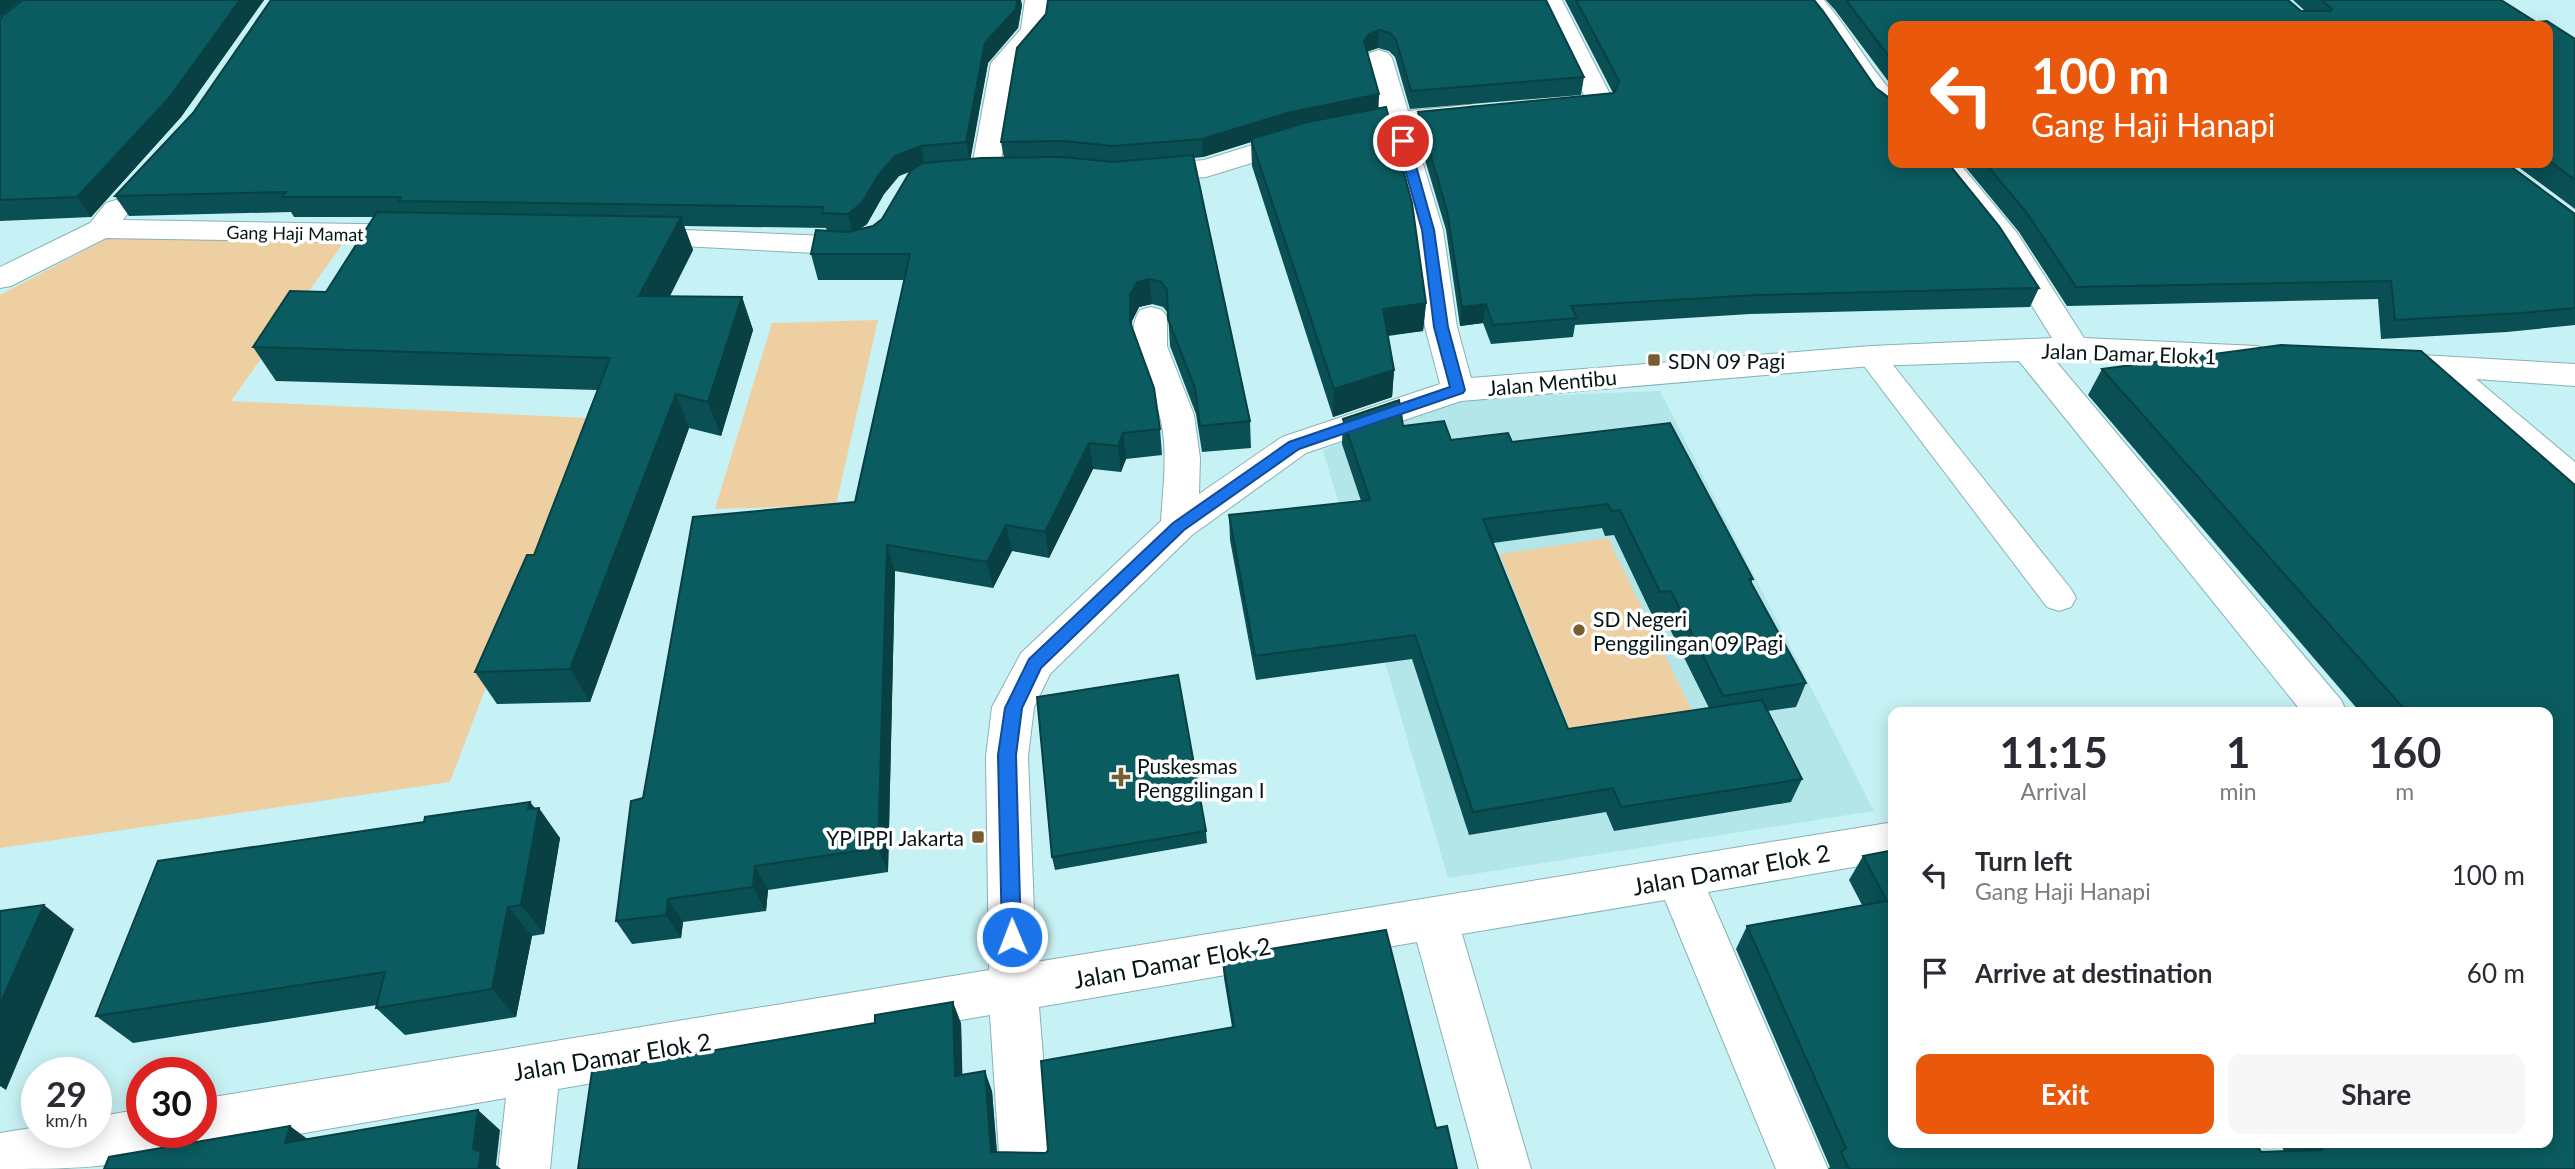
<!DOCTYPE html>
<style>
:root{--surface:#fff;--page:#f7f7f7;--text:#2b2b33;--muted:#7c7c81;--accent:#ea580c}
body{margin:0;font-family:Lato,sans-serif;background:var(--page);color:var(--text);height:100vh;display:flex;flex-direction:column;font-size:26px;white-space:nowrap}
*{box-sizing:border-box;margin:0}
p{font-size:23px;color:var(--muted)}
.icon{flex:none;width:38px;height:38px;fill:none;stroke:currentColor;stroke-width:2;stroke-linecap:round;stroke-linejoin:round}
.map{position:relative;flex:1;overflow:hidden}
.drawer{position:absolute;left:1888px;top:707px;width:665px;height:441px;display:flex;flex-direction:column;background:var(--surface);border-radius:14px;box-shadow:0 4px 18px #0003}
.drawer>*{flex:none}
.banner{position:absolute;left:1888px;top:21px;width:665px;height:147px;border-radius:14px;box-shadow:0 4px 18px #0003;background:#ea580c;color:#fff;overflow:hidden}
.speed{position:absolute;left:21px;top:1057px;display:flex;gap:14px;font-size:35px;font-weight:700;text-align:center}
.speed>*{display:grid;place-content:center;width:91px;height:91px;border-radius:50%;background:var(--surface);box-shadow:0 4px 18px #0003;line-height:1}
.speed small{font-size:18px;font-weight:400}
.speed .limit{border:10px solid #d22;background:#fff;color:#111}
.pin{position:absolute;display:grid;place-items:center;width:60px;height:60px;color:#fff;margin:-30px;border:4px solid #fff;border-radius:50%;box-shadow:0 2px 7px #0007}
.me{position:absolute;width:77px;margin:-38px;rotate:359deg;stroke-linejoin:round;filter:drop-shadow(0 0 5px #0008)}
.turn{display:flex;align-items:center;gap:24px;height:147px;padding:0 28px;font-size:32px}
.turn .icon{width:91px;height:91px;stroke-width:2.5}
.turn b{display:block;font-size:49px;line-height:60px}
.eta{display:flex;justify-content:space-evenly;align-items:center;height:119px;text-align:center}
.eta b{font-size:42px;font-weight:700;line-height:49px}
.button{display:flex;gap:14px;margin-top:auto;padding:14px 28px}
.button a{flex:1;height:80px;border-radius:14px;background:var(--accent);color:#fff;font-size:28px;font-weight:700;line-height:80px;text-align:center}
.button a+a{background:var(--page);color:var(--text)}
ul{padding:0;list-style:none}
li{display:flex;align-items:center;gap:21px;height:98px;padding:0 28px}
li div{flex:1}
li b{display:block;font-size:26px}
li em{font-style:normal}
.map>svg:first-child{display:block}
</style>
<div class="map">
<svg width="2575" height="1169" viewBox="0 0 2575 1169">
<rect width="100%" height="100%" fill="#c7f2f5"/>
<polygon fill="#b2e6e9" points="1660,391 1874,811 1448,878 1323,450 1456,399"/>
<g fill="#edcfa2">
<polygon points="356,225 231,401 588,418 450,782 0,848 0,295 108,238"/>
<polygon points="878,320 836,505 715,509 772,323"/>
<polygon points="1608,538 1696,719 1574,739 1500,554"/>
</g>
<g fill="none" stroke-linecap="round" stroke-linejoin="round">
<defs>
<polygon id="service" points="1871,347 1881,350 2071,589 2076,598 2071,607 2059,611 2047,607 1861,362 1857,356 1861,350"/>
<g id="minor">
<polygon points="1025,0 1049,0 1046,30 1017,64 999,172 995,178 985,181 975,178 971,172 991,63 1021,29"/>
<polygon points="1538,0 1562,0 1613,100 1608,110 1556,116 1546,114 1543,108 1546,102 1585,97"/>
<path d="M1799,0h25c26,30 43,65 70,94v24c-32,-8 -52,-64 -71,-88 -8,-10 -17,-19 -24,-30z"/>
<path d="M1379,50l9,3 4,5 16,53 60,-6 10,2 4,6 -4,6 -66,8 31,103 14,97 14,51 400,-32 181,-8 -59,-95 -63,-80h29l58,70 67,105 173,8 12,4 4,7 -4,7 -12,4 -203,-9 287,341 6,12h-45l-283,-351 -148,5 -410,35 -155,52 -114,82 -142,139 -16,33 -6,49 8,206 858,-140v38l-186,32 120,277h-52l-111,-269 -203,34 69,235h-52l-62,-227 -378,65 13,162h-52l-10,-154 -432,74 -8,80h-52l8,-71 -305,53 -19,-11 -5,10c-55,19 -118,19 -177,19v-36l37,-6v5h59v-15l46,-8v23h59v-33l788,-129 -3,-214 6,-49 29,-54 140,-132c2,-35 8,-74 -2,-108 -8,-29 -39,-74 -19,-103l11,-3 11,3 5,7v29l27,69 6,43 -1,36 83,-57 158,-53 -15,-57 -12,-97 -27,-100 -79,16 -101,31 -63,5 -10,-3 -4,-6 4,-6 71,-7 84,-26 93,-20 -15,-56 4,-5z"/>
<polygon points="116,200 126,203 131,209 123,220 417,225 428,228 432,234 428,240 417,243 106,238 11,286 0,288 0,267 90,223 106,203"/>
<polygon points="635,228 854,237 865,235 876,238 880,244 876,250 854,255 624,243 620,237 624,231"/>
<polygon points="2387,353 2575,364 2575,386 2476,379 2575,462 2575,494 2562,490 2430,376 2375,372 2370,364 2375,356"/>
</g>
</defs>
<use href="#service" stroke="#88b1b3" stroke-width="2"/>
<use href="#minor" stroke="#88b1b3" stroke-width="2"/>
<use href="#service" fill="#fff" fill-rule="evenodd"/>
<use href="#minor" fill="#fff" fill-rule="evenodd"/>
</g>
<g fill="#094f53" fill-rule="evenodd">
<polygon points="22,0 264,0 181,117 91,217 0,221 0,18"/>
<path d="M1546,0l38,77 -3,18 -171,14 -15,-52 -6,-6 -11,-3 -11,4 12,42 -1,14 48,195 -3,28 -35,5 6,34 -2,27 -59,20 -81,-251 -1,-24 -48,15 -9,1 56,263 1,27 -49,4 -6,-38 -26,-68 -2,-33 -5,-6 -11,-3 -13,3 -7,14v7l28,101 2,26 -36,4 -5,13 -28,-3 -44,89 -37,-7 -19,37 -98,-17 -7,301 -120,18 -2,21 -83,11 -2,16 -49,6 -16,-23 27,-123 212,-296 50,-222h-87l-7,-26 16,-23 -1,-3 -142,-2 9,24 -23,46 72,1 11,33 -32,106 -32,-8 -99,274 -93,2 -22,-32 59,-117 63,-165 -321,-9 -23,-34 73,-55 48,-75h-80l-3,-5 -162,4 -14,-20 907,-191 -4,23 -30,35 -18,96 34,-1 -3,-16 16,-94zM910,171l-28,48 -9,7 -13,3 7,-5 17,-30 15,-18z"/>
<polygon points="1565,0 1814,0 1876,88 2039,288 2030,307 1750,314 1575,325 1573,337 1491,344 1483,323 1460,326 1446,230 1416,130 1418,112 1613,93"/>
<polygon points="1826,0 2288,0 2301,11 2305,11 2293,0 2501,0 2536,22 2547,21 2575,39 2575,209 2513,163 2548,163 2548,26 1894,26 1894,89 1835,10"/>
<polygon points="1962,163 2506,163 2575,214 2575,325 2507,332 2381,339 2378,299 2067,306 2019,232"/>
<polygon points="2281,345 2421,351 2575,485 2575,1169 1828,1169 1830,1167 1736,949 1747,926 1862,905 1849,880 1863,856 1894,850 1894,1143 2256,1143 2261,1152 2284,1151 2280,1143 2548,1143 2548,712 2360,712 2088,395 2102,369"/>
<path d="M1343,419l60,7 48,14 61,2 241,137 -2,4 55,100 -10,24 -28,4 34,68 -11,23 -177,29 -8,-19 -137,23 -57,-176 -156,21 -26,-140 -1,-25 132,-14 -19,-57zM1602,528l3,8 9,-1 39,82 10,-2 46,93 -141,21 -75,-186z"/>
<polygon points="530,802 560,838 544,934 532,936 516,1017 405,1035 376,1008 377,1005 133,1043 96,1016 424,822"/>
<polygon points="1206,831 1207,843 1055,870 1052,857"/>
<polygon points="1222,957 1436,1128 1457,1169 578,1169 961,1023 962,1075 992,1091 997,1152 1046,1153 1232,1027 1224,978"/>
</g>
<g fill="#084043">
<polygon points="0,0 21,0 0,17"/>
<polygon points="240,0 264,0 181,117 91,217 77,197"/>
<polygon points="1017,0 1021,0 1022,5 1018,28 988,63 970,162 966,142 985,43"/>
<polygon points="1379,30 1378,48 1368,51 1363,59 1364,41 1369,34"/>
<polygon points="1379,94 1378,112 1251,139 1251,142 1203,157 1202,139 1287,113"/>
<polygon points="921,146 925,166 899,176 884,194 867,224 853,234 848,214 895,156"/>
<polygon points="681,217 693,250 653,329 639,296"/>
<polygon points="1149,279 1152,304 1139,307 1132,321 1133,348 1130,322 1130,295 1137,282"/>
<polygon points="742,297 753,330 721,436 708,402"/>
<polygon points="1426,303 1423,331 1381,336 1383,309"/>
<polygon points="1486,304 1483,323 1460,326 1462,307"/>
<polygon points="1394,370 1392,397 1333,417 1334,389"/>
<polygon points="676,394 689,428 590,702 570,669"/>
<polygon points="1123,433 1126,459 1121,472 1118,446"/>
<polygon points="1089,443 1093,469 1049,558 1045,532"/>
<polygon points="1006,525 1012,551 993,588 987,562"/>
<polygon points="887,545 895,571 888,872 878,848"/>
<polygon points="530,802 538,813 539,808 560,838 544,934 521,905"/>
<polygon points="755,866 768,890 766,911 753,887"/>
<polygon points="668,899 683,922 681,938 666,915"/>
<polygon points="44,905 74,929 6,1090 0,1086 0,1004"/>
<polygon points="508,907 532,936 516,1017 492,989"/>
<polygon points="953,1002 961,1023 963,1096 955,1076"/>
<polygon points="985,1071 992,1091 998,1169 991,1152"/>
<polygon points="478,1110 500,1130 496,1165 501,1169 478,1169 473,1149"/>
<polygon points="290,1126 317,1146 285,1143"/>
</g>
<g fill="#0b5c60" stroke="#084043" stroke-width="2">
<polygon points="22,0 240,0 169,98 77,197 0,200 0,18"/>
<polygon points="271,0 1017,0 1016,9 985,43 966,142 921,146 895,156 879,174 862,203 848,214 822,213 823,207 399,201 401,197 282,197 286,192 115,196 193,113"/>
<polygon points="1048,0 1546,0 1584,77 1411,91 1396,40 1390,33 1379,30 1369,34 1364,41 1379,94 1287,113 1202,139 1113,146 1064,141 1001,142 1017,48 1046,14"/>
<polygon points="1576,0 1814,0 1823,11 1876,88 1888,97 1894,99 1894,163 1948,163 1999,226 2039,288 1756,295 1571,306 1577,318 1493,325 1486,304 1462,307 1447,211 1418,112 1614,93 1619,81"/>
<polygon points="1846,0 2288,0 2301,11 2330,11 2332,9 2322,0 2501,0 2536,22 2547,21 2575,39 2575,180 2548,160 2548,26 1894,26 1894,63"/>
<polygon points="1386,107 1412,203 1426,303 1383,309 1394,370 1334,389 1251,139 1308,122"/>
<polygon points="1193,155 1250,421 1200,426 1195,388 1168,319 1167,290 1161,282 1149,279 1137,282 1130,295 1130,322 1154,388 1160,429 1123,433 1118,446 1089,443 1045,532 1006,525 987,562 887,545 878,848 755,866 753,887 668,899 666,915 616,921 631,801 643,798 693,517 855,502 910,254 811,254 816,230 848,232 873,226 882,219 911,170 923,163 981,158 1063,157 1113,162"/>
<polygon points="1985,163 2506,163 2575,214 2575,308 2522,313 2395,320 2391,281 2076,287 2027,213"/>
<polygon points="377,212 681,217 639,296 742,297 708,402 676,394 570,669 475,672 527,555 534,555 610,358 253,347 290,291 326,292"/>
<polygon points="2281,345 2421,351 2575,485 2575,1169 1849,1169 1841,1152 1846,1148 1747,926 1887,901 1863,856 1894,850 1894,1143 2256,1143 2261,1152 2322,1150 2318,1143 2548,1143 2548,712 2407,712 2102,369"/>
<polygon points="1399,400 1403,426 1444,421 1451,440 1508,433 1512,442 1670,423 1753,579 1749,579 1806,683 1723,696 1671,591 1660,592 1620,510 1611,511 1608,504 1483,519 1568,729 1762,700 1802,779 1621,807 1613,788 1473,812 1415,635 1255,656 1229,515 1370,500 1343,419"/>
<polygon points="1178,675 1206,831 1052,857 1037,697"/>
<polygon points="530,802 528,809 539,808 521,905 508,907 492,989 376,1008 385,972 96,1016 158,861 424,822 425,817"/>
<polygon points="44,905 0,1004 0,911"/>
<polygon points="1386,930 1436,1128 1447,1126 1457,1169 578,1169 592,1071 875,1023 875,1015 953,1002 955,1076 985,1071 991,1152 1046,1153 1048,1150 1041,1061 1234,1027 1222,957"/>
<polygon points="478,1110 473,1149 481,1152 478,1169 104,1169 109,1157 290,1126 285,1143"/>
</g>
<polygon fill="#1a73e8" stroke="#114b97" stroke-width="2" points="1403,137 1409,141 1434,230 1448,327 1465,390 1463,393 1299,449 1184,530 1041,668 1022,708 1016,755 1021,937 1019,944 1012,946 1005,944 1002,937 998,755 1005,708 1029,659 1173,523 1289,442 1450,387 1434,327 1422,230 1397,141"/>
<g fill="#795d30" stroke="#fff" stroke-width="2.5">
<rect x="1647" y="353" width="14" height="14" rx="3.5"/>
<circle cx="1579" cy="630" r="7"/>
<path d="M1117.5 766.5h7v7h7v7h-7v7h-7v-7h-7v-7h7z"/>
<rect x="971" y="830" width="14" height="14" rx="3.5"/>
</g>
<g text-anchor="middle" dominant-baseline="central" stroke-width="7" stroke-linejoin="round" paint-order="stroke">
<g font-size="18" fill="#061516" stroke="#fff">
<text transform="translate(295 233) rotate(1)">Gang Haji Mamat</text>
</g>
<g font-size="21" fill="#061516" stroke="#fff">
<text transform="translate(2129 353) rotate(2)">Jalan Damar Elok 1</text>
<text transform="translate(1552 382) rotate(-5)">Jalan Mentibu</text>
</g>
<g font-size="21" fill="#061516" stroke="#fff" text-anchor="start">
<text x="1668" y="360">SDN 09 Pagi</text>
<text x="1593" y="618">SD Negeri<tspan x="1593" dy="24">Penggilingan 09 Pagi</tspan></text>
<text x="1137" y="765">Puskesmas<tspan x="1137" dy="24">Penggilingan I</tspan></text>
<text x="964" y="837" text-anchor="end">YP IPPI Jakarta</text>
</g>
<g font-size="24" fill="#061516" stroke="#fff">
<text transform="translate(1731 869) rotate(-10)">Jalan Damar Elok 2</text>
<text transform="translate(1172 962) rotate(-10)">Jalan Damar Elok 2</text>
<text transform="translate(612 1056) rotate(-9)">Jalan Damar Elok 2</text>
</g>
</g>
</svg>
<div class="speed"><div>29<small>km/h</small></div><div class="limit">30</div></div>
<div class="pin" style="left:1403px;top:141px;background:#d93025"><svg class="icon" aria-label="arrive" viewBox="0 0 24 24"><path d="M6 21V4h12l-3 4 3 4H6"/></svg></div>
<svg class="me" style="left:1012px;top:937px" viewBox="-20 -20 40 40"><circle r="17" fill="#1a73e8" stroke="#fff" stroke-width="3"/><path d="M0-11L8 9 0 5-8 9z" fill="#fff"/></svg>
<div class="banner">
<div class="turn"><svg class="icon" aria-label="left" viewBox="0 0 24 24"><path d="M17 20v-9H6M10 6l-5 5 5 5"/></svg><div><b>100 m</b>Gang Haji Hanapi</div></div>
</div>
<section class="drawer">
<div class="eta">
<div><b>11:15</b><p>Arrival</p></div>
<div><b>1</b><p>min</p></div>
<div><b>160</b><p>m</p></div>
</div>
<ul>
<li><svg class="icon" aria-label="left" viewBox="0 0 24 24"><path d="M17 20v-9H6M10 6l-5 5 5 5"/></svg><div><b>Turn left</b><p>Gang Haji Hanapi</p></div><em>100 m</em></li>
<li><svg class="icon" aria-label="arrive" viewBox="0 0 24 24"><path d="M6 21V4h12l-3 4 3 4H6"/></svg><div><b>Arrive at destination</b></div><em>60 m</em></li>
</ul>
<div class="button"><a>Exit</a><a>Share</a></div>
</section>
</div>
